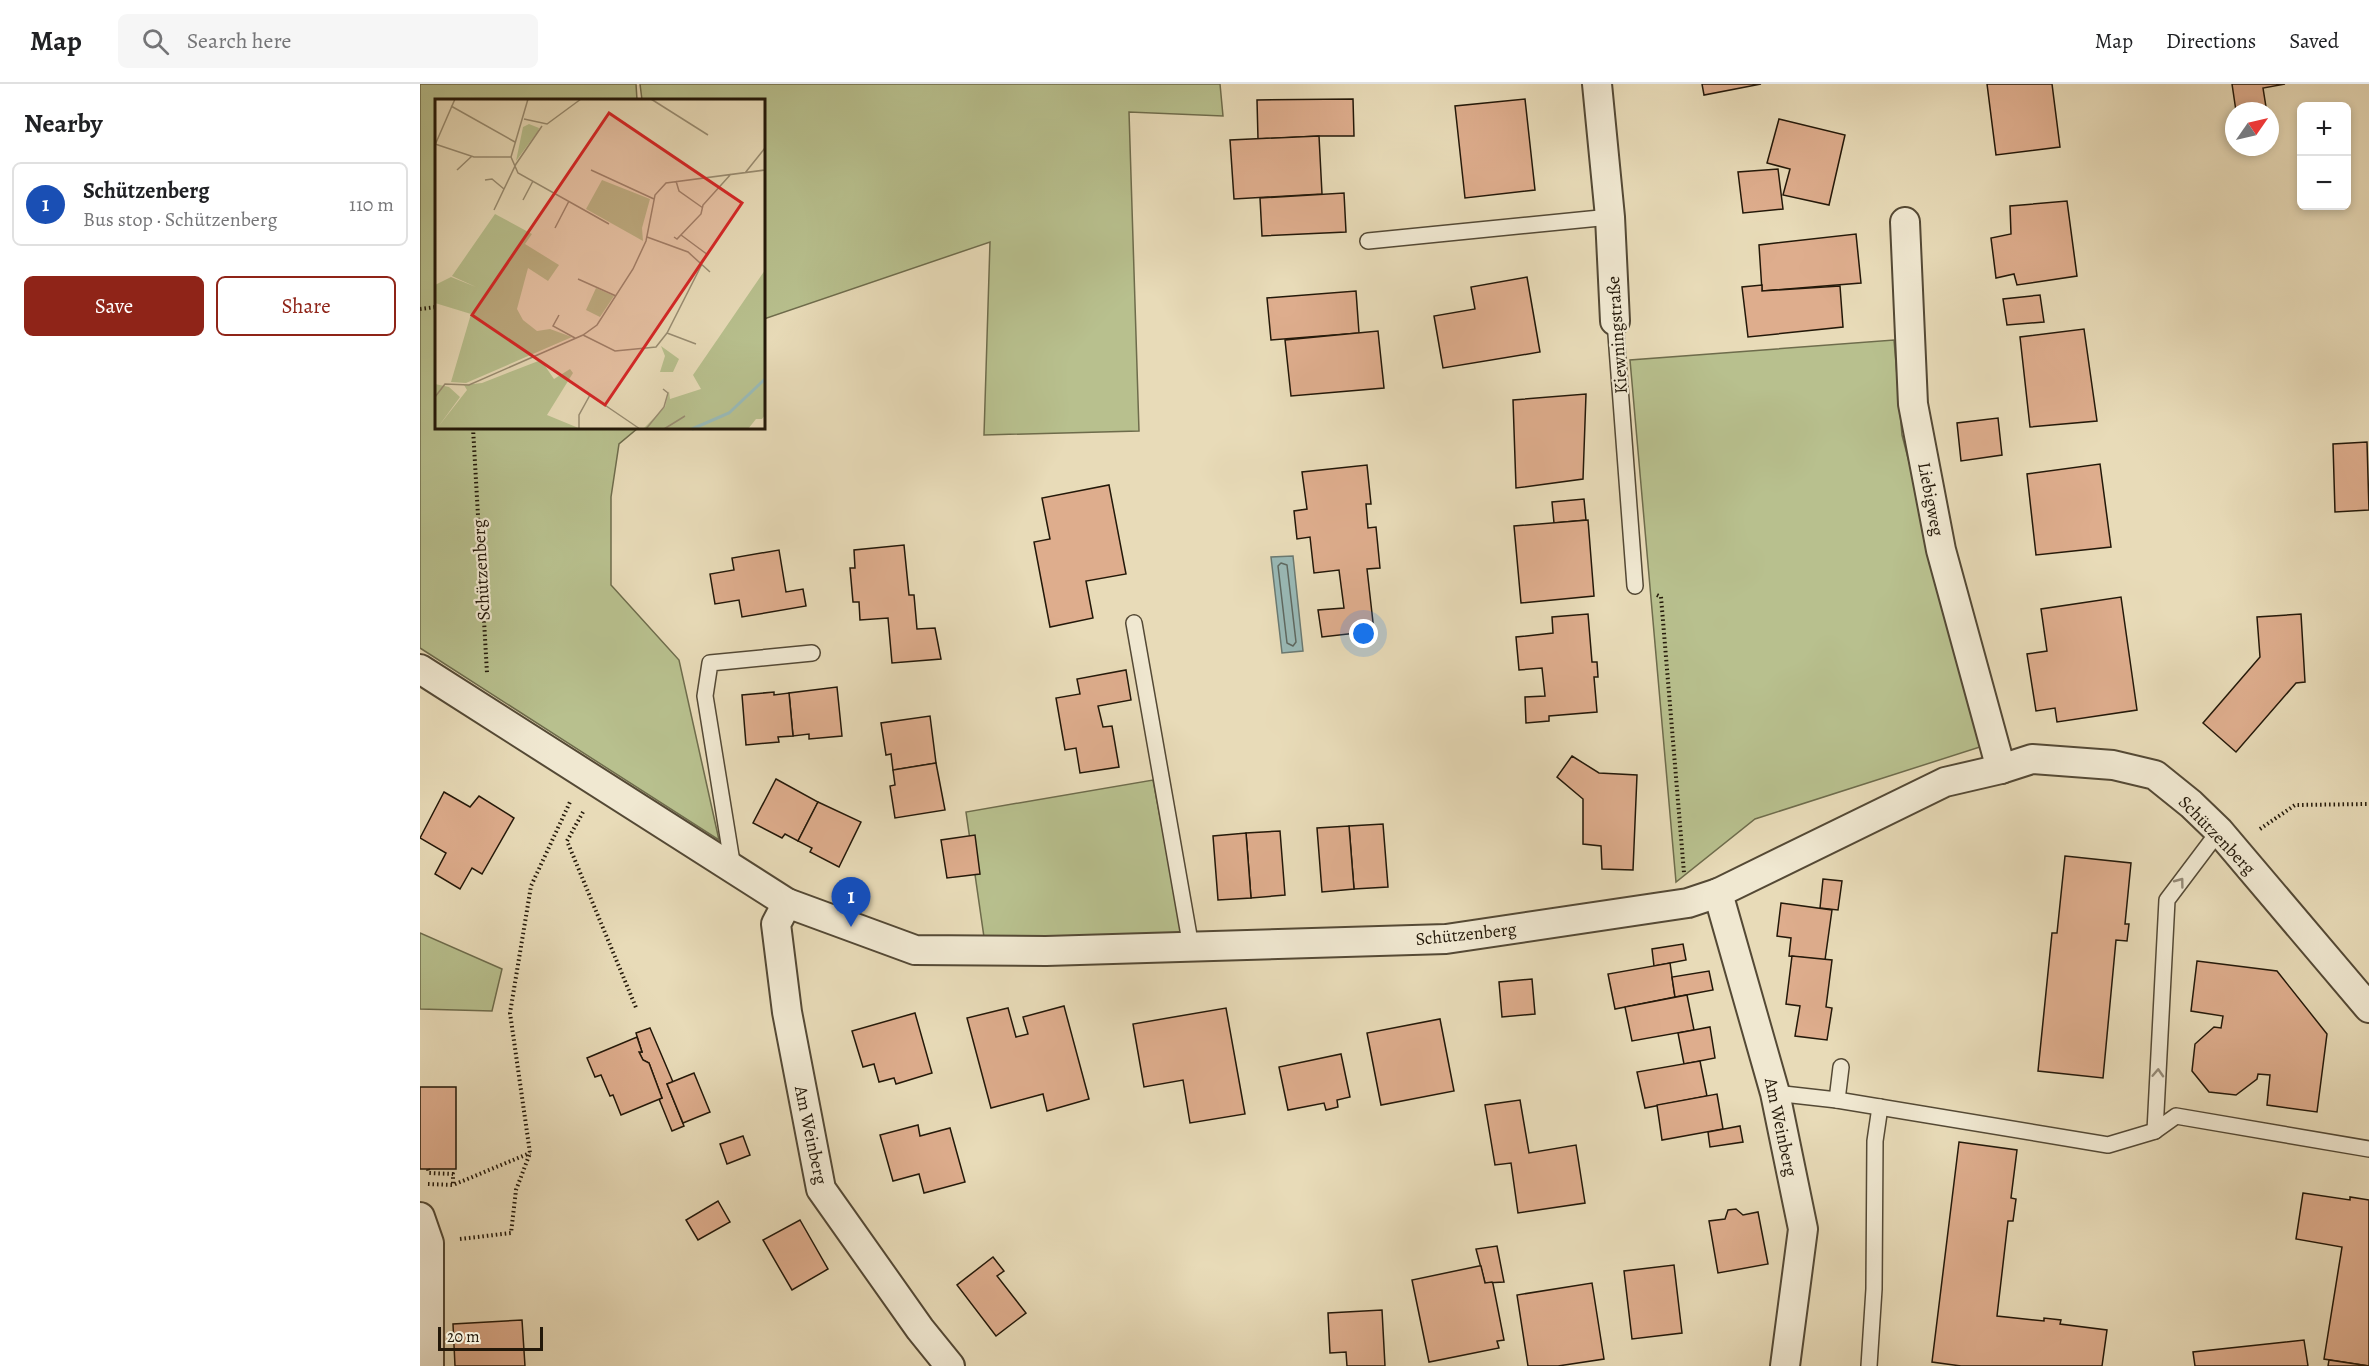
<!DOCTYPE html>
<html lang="en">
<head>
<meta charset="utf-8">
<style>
  :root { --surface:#fff; --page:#f6f6f6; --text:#202124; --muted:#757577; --line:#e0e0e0; --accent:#8f2418 }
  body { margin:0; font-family:Alegreya,serif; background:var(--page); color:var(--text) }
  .controls { position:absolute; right:18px; top:18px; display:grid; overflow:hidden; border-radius:9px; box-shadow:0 3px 9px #0003 }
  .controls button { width:54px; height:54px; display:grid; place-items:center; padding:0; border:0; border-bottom:2px solid var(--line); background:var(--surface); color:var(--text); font:30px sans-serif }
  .compass { position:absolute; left:1805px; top:18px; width:54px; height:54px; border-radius:50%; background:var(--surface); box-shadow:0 3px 9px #0003; rotate:56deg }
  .scale { position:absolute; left:18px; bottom:15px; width:105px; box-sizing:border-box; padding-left:6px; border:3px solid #231809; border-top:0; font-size:16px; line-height:21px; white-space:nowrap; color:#231809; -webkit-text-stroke:4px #f0e8d1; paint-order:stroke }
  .you { position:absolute; left:944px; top:550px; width:21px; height:21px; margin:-15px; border:4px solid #fff; border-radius:50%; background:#1a73e8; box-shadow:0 0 0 9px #1a73e833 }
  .badge { display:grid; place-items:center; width:39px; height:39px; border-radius:50%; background:var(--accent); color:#fff; font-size:20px; font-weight:700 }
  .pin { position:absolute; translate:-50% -50px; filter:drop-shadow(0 2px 3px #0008) }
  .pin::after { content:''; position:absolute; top:32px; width:21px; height:18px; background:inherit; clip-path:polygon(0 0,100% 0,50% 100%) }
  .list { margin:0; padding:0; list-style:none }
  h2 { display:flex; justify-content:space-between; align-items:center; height:78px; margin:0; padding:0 24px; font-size:26px }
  h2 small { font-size:20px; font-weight:400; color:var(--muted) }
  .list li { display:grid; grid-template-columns:39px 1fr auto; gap:18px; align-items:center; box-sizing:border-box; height:84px; margin:0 12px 12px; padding:0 12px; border:2px solid var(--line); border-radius:9px }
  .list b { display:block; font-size:22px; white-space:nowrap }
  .list p { margin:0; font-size:20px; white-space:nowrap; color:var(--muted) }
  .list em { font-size:20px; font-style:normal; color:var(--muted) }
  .actions { display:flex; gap:12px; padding:18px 24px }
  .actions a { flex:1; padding:14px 0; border:2px solid var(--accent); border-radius:9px; text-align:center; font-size:21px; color:var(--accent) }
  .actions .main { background:var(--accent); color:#fff }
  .icon { flex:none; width:33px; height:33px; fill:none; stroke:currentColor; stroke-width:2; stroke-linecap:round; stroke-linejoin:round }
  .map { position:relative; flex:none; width:1949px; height:1282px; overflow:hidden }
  header { display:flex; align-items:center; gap:36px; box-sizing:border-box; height:84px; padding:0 30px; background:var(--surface); border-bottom:2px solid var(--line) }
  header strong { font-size:28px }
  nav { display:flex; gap:33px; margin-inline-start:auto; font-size:21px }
  .search { width:420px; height:54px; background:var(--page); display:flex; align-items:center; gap:15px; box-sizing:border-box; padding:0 21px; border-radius:9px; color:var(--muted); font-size:22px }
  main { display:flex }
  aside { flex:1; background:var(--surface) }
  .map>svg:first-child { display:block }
  .green { fill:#b8c08e; stroke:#6e6c4c; stroke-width:1.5 }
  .water { fill:#99b9b6; stroke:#6a7971; stroke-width:1.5 }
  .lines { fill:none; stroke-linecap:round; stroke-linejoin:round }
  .shore { stroke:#5e6860; stroke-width:1.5 }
  .building { fill:#dead8d; stroke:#231809; stroke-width:1.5 }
  .lane-casing { stroke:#544935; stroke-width:18 }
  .street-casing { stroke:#544935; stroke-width:32 }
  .path { stroke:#231809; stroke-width:4; stroke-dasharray:1.5 3; stroke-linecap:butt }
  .lane { stroke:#f0e8d1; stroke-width:15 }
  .street { stroke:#f0e8d1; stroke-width:28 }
  .oneway { stroke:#948a77 }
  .labels { text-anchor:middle; stroke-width:4.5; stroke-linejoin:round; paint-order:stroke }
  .street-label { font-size:18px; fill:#231809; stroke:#f0e8d1 }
  .inset-river { fill:none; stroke:#99b9b6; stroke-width:3 }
  .inset-road { fill:none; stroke:#998d72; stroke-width:1.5 }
  .view { fill:#d62828; fill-opacity:0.15; stroke:#d62828; stroke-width:3 }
  .inset-edge { fill:none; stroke:#231809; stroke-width:3 }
</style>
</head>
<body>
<header>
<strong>Map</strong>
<div class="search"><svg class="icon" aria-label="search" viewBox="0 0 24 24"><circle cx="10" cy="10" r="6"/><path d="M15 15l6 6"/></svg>Search here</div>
<nav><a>Map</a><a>Directions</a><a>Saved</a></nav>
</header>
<main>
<aside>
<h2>Nearby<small></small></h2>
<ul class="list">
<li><span class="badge" style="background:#1a4fb4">1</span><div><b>Schützenberg</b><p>Bus stop · Schützenberg</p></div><em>110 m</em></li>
</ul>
<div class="actions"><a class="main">Save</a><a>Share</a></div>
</aside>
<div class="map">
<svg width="1949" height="1282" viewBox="0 0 1949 1282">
  <rect width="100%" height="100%" fill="#e8dbb8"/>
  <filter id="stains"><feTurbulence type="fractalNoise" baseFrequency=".00333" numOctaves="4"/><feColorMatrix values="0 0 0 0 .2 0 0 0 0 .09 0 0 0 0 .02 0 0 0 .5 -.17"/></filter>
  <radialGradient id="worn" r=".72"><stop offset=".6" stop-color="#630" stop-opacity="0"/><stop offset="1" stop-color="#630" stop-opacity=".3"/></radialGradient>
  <g class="green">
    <polygon points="0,0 216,0 217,16 16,16 16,344 218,344 199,360 191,413 191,501 259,576 299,756 0,564"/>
    <polygon points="220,0 800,0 803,32 709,28 719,347 564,351 570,158 344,235 344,16 222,16"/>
    <polygon points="1474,256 1482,351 1563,662 1335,735 1256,798 1210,276"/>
    <polygon points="733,696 763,852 593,858 564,853 546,728"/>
    <polygon points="0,849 82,885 72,927 0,925"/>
  </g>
  <polygon class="water" points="873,472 883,567 862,569 851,473"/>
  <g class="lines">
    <polygon class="shore" points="861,479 867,481 876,558 873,562 867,559 858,482"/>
  </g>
  <g class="building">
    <polygon points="1282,0 1341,0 1284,11"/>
    <polygon points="1567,0 1632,0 1640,63 1576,71"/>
    <polygon points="1812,0 1865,0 1843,4 1846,23 1825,27 1816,27"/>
    <polygon points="933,15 934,52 899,52 838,55 837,16"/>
    <polygon points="1105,15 1115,106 1045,114 1035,22"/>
    <polygon points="1359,35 1425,51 1409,121 1363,111 1370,85 1347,79"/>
    <polygon points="899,52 902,110 814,115 810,56"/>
    <polygon points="1358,85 1363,125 1323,129 1318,88"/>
    <polygon points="924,109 926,148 842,152 840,114"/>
    <polygon points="1647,117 1657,192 1597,201 1594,190 1576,194 1571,154 1591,150 1590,122"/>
    <polygon points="1436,150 1441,199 1342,207 1339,161"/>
    <polygon points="1107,193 1120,268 1023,284 1014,232 1055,225 1051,203"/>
    <polygon points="1342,201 1342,207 1420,202 1423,243 1328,253 1322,203"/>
    <polygon points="936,207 939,249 851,256 847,214"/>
    <polygon points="1620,211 1624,238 1587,241 1583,215"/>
    <polygon points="1664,245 1677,337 1610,343 1600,253"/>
    <polygon points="958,247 964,304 871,312 865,256"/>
    <polygon points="1166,310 1163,395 1096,404 1093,316"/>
    <polygon points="1578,334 1582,371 1541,377 1537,339"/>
    <polygon points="1947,358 1949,426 1915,428 1913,360"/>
    <polygon points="1680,380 1691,463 1616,471 1607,390"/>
    <polygon points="947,381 951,420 946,420 948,444 956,443 960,484 947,485 954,547 902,553 898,526 924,524 919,486 894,489 890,453 877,455 874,427 887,425 882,388"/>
    <polygon points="689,401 706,490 666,497 673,534 630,543 614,458 630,455 622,414"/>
    <polygon points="1164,415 1166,436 1134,439 1132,418"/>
    <polygon points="1168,436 1174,512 1101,519 1094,442"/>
    <polygon points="484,461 489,511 494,511 497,545 515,544 521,575 472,579 468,534 440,536 439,518 433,518 430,484 435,484 434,466"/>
    <polygon points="359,466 366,508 383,505 386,522 322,533 319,516 295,520 290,490 314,486 312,474"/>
    <polygon points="1701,513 1717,626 1637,638 1635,624 1616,627 1607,570 1627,567 1621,525"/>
    <polygon points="1168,530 1172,578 1177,578 1178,593 1174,593 1177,628 1129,632 1129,637 1106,639 1105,613 1125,612 1122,584 1099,586 1096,553 1133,549 1132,533"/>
    <polygon points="1881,530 1885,598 1876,599 1816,668 1783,639 1840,573 1837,533"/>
    <polygon points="706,586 711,616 678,622 683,643 692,642 699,683 660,689 656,664 645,666 636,614 660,610 657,595"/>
    <polygon points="417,603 422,652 389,655 389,650 373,652 369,609"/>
    <polygon points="354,608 354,611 369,609 373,652 358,653 359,658 326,661 322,611"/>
    <polygon points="510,632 516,679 473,686 471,670 466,671 461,639"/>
    <polygon points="1152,672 1179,689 1217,691 1213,786 1182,785 1181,762 1163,760 1163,715 1137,693"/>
    <polygon points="516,679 525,726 475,734 470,702 475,701 473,686"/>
    <polygon points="356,695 398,718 378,757 365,750 362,754 333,739"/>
    <polygon points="24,708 50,723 59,712 94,734 62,790 52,784 40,805 15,790 26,769 0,754"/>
    <polygon points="398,718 441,738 419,783 390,768 392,764 378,757"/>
    <polygon points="963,740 968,803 934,805 929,742"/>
    <polygon points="929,742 934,805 902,808 897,744"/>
    <polygon points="860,747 865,811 831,814 826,749"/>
    <polygon points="826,749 831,814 798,816 793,752"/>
    <polygon points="555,751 560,790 527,794 521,756"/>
    <polygon points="1645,772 1711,779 1705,840 1709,840 1707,857 1696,856 1683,994 1618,987 1632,849 1637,849"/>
    <polygon points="1403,795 1422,797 1418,826 1400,824"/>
    <polygon points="1361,819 1412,826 1405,876 1369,872 1371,854 1357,852"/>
    <polygon points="1263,860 1266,876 1234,882 1232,865"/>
    <polygon points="1372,872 1412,876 1406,923 1412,924 1407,956 1375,952 1380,922 1366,920"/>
    <polygon points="1777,877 1857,887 1907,950 1897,1028 1847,1021 1850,991 1838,990 1837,995 1816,1011 1789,1008 1772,987 1775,960 1794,943 1801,944 1803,932 1771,927"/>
    <polygon points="1250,879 1255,913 1195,925 1188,890"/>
    <polygon points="1289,887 1293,906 1255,913 1252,893"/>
    <polygon points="1112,895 1115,930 1082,933 1079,898"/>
    <polygon points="1267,911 1274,946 1212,957 1205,923"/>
    <polygon points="644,922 669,1015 627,1027 623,1010 571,1024 547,934 588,924 596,953 608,950 603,933"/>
    <polygon points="806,924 825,1030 770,1039 763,996 724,1003 713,940"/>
    <polygon points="495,929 512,989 476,1000 474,994 459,998 454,980 443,983 432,947"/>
    <polygon points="1020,935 1034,1007 961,1021 947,949"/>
    <polygon points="1290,943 1295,974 1264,980 1258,949"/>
    <polygon points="230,944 253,998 247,1000 264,1042 252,1047 239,1015 242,1014 229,979 223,976 219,968 222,968 216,949"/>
    <polygon points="217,953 222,968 219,968 223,976 229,979 242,1014 201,1031 193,1011 190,1012 181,991 175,993 167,974"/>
    <polygon points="921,970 930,1013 917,1016 918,1023 906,1026 904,1019 868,1026 859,983"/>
    <polygon points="1280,977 1287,1012 1225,1024 1217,988"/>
    <polygon points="274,989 290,1028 263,1039 247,1000"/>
    <rect x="0" y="1003" width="36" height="82"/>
    <polygon points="1297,1010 1303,1045 1242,1056 1237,1021"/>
    <polygon points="1100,1016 1109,1069 1156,1061 1165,1119 1098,1129 1091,1079 1075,1081 1065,1021"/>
    <polygon points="498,1041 500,1052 530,1044 545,1098 504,1109 499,1090 473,1097 460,1051"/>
    <polygon points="1320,1042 1323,1058 1290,1063 1288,1048"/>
    <polygon points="323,1052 330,1071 307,1080 300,1060"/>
    <polygon points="1539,1058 1597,1066 1591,1114 1596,1115 1593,1137 1588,1137 1577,1232 1624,1237 1624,1234 1641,1236 1640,1240 1687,1246 1682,1282 1541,1282 1512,1278"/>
    <polygon points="1883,1109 1930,1116 1930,1113 1949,1116 1949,1282 1904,1275 1922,1163 1876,1155"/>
    <polygon points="298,1117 310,1138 278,1156 266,1136"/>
    <polygon points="1316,1125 1323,1131 1338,1128 1348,1180 1298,1189 1289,1137 1305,1135 1308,1126"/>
    <polygon points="380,1136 408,1185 372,1206 343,1156"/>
    <polygon points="1077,1162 1084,1198 1065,1199 1056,1165"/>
    <polygon points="573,1173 584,1187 577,1192 606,1229 576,1252 537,1201"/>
    <polygon points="1254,1181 1262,1249 1212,1255 1204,1187"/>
    <polygon points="1059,1182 1061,1182 1065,1199 1072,1198 1073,1200 1084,1256 1077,1257 1079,1264 1009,1278 992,1196"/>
    <polygon points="1172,1199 1184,1275 1138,1282 1108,1282 1097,1211"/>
    <polygon points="962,1226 965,1282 927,1282 926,1268 910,1269 908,1229"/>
    <polygon points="102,1236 105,1282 35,1282 33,1240"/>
    <polygon points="1884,1256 1888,1282 1775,1282 1773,1268"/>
    <polygon points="1909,1276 1949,1282 1908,1282"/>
  </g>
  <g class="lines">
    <defs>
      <g id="lane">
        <polyline points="948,157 1190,133"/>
        <polyline points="1195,237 1215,502"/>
        <polyline points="714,539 771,863"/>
        <polyline points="313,784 285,612 290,579 392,569"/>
        <polyline points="1421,983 1417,1016 1688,1061 1735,1047 1756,1032 1949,1065"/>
        <polyline points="1355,1009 1417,1016"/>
        <polyline points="1735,1047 1747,816 1799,747"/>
        <polyline points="1449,1282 1454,1205 1455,1057 1460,1023"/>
      </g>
      <g id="street">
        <polyline points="1177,0 1190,133 1195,237"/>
        <polyline points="1485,138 1493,320 1521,466 1581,685"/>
        <polyline points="0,585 367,819 495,866 626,867 1026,855 1268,819 1298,809 1525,698 1581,685 1612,675 1693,681 1735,691 1771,720 1799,747 1949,924"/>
        <polyline points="1298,809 1355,1009 1383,1145 1365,1282"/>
        <polyline points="367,819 356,840 367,928 401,1105 500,1245 530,1282"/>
        <polyline points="0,1133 9,1159 9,1282"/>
      </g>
    </defs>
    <use href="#lane" class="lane-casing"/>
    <use href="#street" class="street-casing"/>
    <g class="path">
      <polyline points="0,225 16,223"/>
      <polyline points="53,344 67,589"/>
      <polyline points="1237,511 1241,513 1264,789"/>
      <polyline points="163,728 147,757 217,926"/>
      <polyline points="1840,745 1875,721 1949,720"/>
      <polyline points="8,1085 9,1089 33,1090 33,1101"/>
      <polyline points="8,1100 33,1101 110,1069"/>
      <polyline points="40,1155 91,1149 96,1106 110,1069 90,929 111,802 150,718"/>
    </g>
    <use href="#lane" class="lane"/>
    <use href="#street" class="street"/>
  </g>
  <defs><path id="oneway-chevron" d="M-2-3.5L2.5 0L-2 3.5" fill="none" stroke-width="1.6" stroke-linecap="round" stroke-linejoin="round" transform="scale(1.5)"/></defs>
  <g class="oneway">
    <use href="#oneway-chevron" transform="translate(1760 798) rotate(-53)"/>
    <use href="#oneway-chevron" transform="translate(1738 989) rotate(-87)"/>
  </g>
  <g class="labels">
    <g class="street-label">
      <text transform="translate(1197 251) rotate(-94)" y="6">Kiewningstraße</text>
      <text transform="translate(1511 415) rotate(79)" y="6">Liebigweg</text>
      <text transform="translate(61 486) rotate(-93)" y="6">Schützenberg</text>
      <text transform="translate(1797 751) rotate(46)" y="6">Schützenberg</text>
      <text transform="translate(1046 850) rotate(-6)" y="6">Schützenberg</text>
      <text transform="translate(1361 1043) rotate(78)" y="6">Am Weinberg</text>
      <text transform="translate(391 1051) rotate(78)" y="6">Am Weinberg</text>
    </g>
  </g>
  <g transform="translate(15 15)">
    <rect width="330" height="330" fill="#e8dbb8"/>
    <path d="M94,25L104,29L103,32L81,62L88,28ZM167,81L215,100L207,129L208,142L151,110ZM60,115L97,135L90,145L124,166L113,182L93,169L82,210L88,221L102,232L115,230L137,238L31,284L16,283L36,215L0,204V186L16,178L41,188L17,177ZM330,171V316L327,320H321L313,330H208L230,308L234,292L235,300L266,290L258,276ZM161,189L179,197L165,218L151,211ZM226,247L244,260L238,273H225L230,257ZM106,261L119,280L135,270L138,274L112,316L146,330H0V285L14,288L25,298L3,328L32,291L29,286L47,284Z" fill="#b8c08e"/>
    <path class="inset-river" d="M257,330L294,314L330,280"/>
    <path class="inset-road" d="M93,0L76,58L83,74L174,125M216,0L273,36M16,7L80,43M89,20L112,25L146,0M0,45L39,58H76M0,46L20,0M22,71L37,57M156,71L219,100M310,74L330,49M50,81L57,80L69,90M241,82L244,92L268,109M88,101L98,82M59,111L81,65L107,27M120,129L134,102M246,136L273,156M212,138L253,153L275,173M239,138L242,140L266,115L268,106L296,75M143,180L181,197M124,216L118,227L140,239M232,234L261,245M148,236L180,252L221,248L232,234L267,165M0,298L10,285L34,286L148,236L162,226L198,170L211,142L220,96L231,84L330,71M144,330V316L155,296L205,330M211,330L229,308L233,294L228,290M229,330L250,317"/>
    <path class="view" d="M174,14L307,104L170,306L37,216Z"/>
    <rect width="330" height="330" class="inset-edge"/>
  </g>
  <rect width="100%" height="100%" filter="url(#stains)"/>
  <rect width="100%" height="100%" fill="url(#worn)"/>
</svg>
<div class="controls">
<button>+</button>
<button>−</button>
</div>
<svg class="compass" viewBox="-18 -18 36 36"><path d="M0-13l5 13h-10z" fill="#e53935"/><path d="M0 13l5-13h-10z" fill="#757577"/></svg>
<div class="scale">20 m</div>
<div class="you"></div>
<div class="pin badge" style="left:431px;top:843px;background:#1a4fb4">1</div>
</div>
</main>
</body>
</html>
